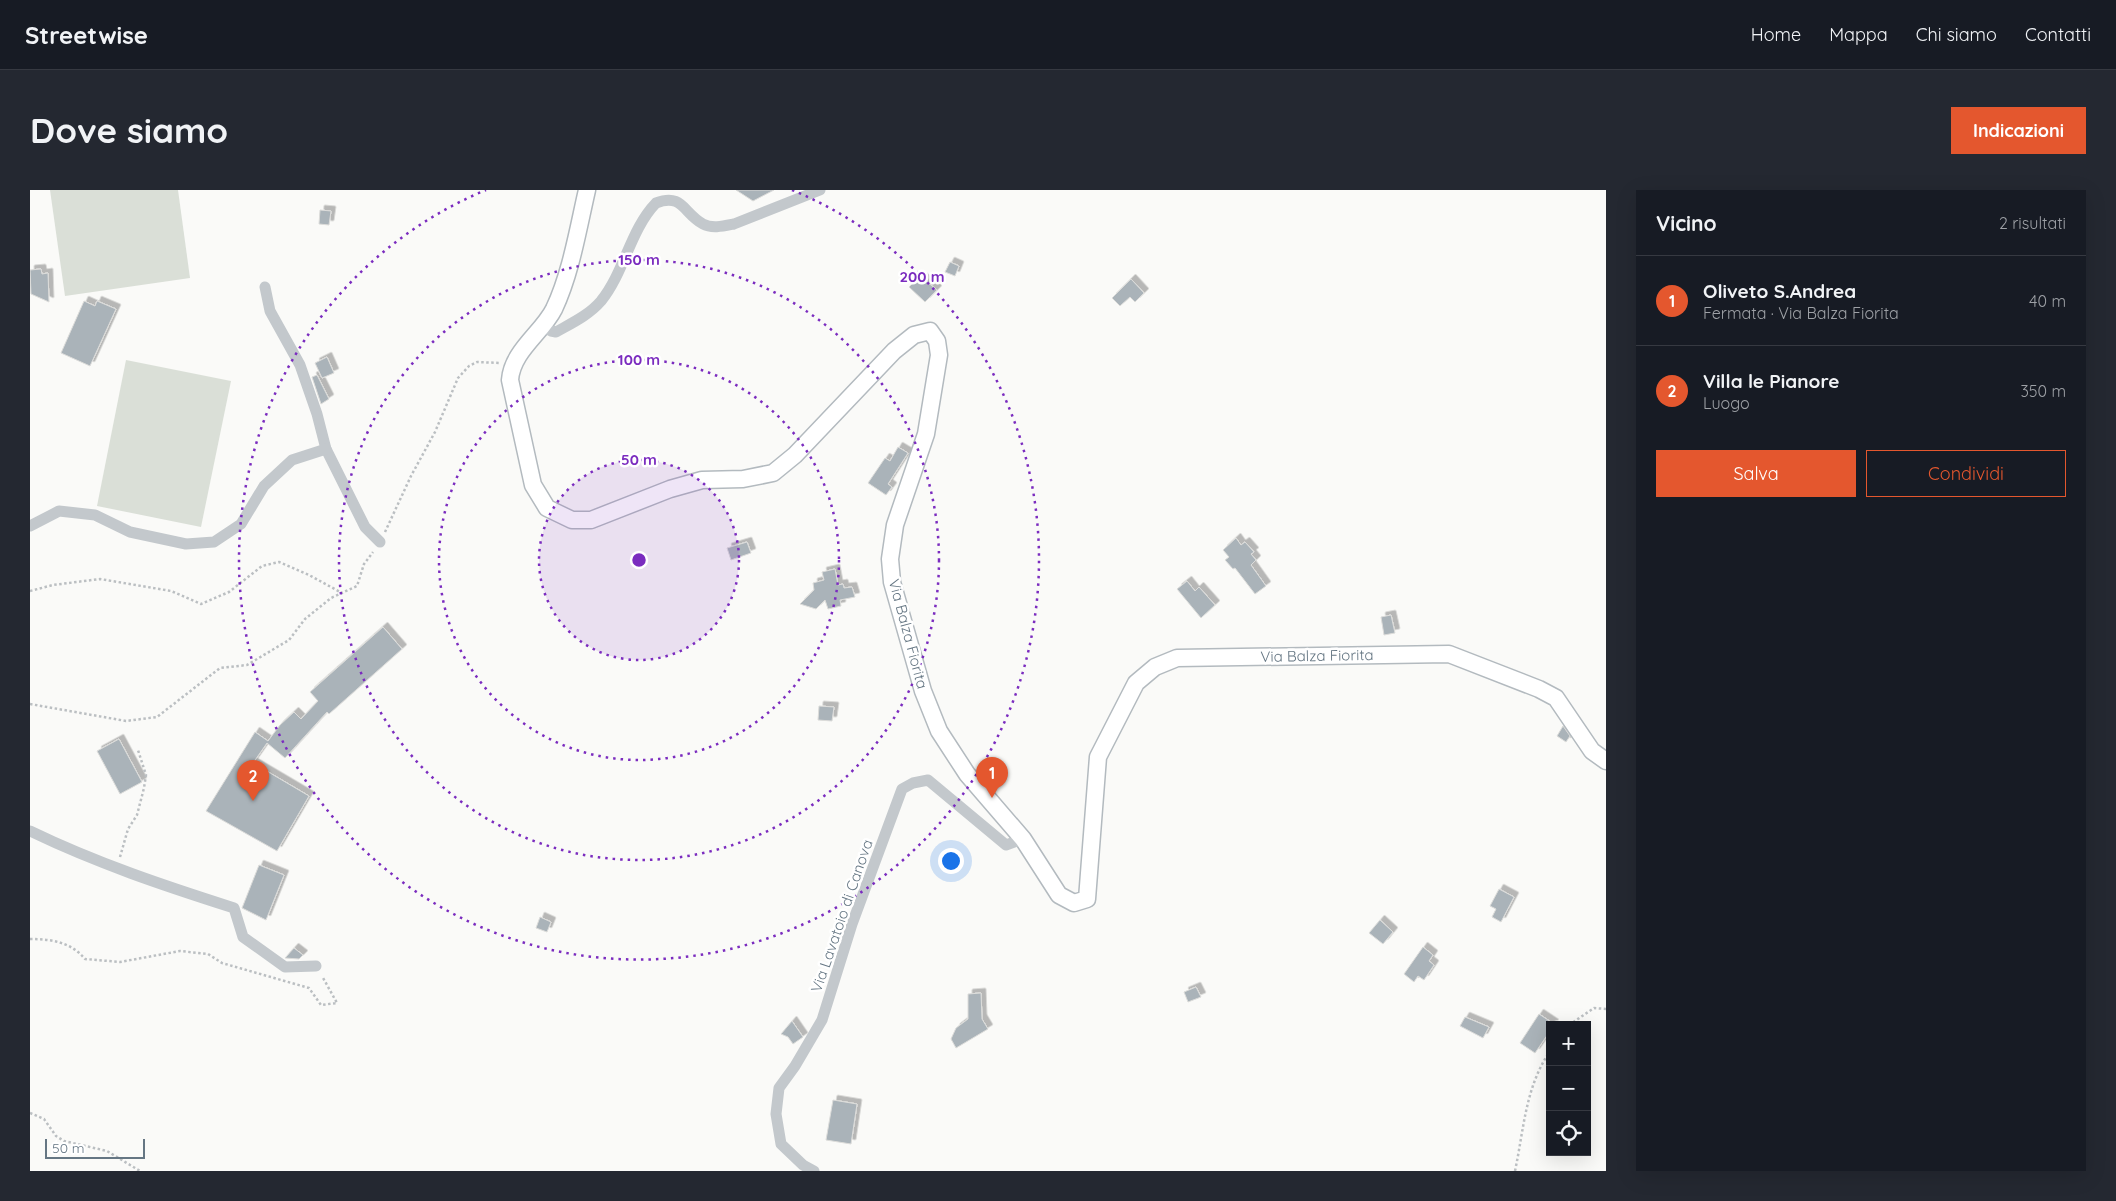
<!DOCTYPE html>
<html lang="it">
<head>
<meta charset="utf-8">
<style>
  :root { --surface:#171b24; --page:#242831; --text:#f1f3f6; --muted:#9ea1a6; --line:#363941; --accent:#e4572e }
  body { margin:0; font-family:Quicksand,sans-serif; background:var(--page); color:var(--text) }
  .controls { position:absolute; right:15px; bottom:15px; display:grid; overflow:hidden; border-radius:0px; box-shadow:0 5px 20px #0002 }
  .controls button { width:45px; height:45px; display:grid; place-items:center; padding:0; border:0; border-bottom:1px solid var(--line); background:var(--surface); color:var(--text); font:25px sans-serif }
  .scale { position:absolute; left:15px; bottom:12px; width:100px; box-sizing:border-box; padding-left:5px; border:2px solid #657683; border-top:0; font-size:14px; line-height:18px; white-space:nowrap; color:#657683; -webkit-text-stroke:4px #fff; paint-order:stroke }
  .you { position:absolute; left:920px; top:670px; width:18px; height:18px; margin:-12px; border:4px solid #fff; border-radius:50%; background:#1a73e8; box-shadow:0 0 0 8px #1a73e833 }
  .badge { display:grid; place-items:center; width:32px; height:32px; border-radius:50%; background:var(--accent); color:#fff; font-size:16px; font-weight:700 }
  .pin { position:absolute; translate:-50% -41px; filter:drop-shadow(0 1px 2px #0008) }
  .pin::after { content:''; position:absolute; top:26px; width:18px; height:15px; background:inherit; clip-path:polygon(0 0,100% 0,50% 100%) }
  .list { margin:0; padding:0; list-style:none }
  h2 { display:flex; justify-content:space-between; align-items:center; height:65px; margin:0; padding:0 20px; font-size:21px }
  h2 small { font-size:16px; font-weight:400; color:var(--muted) }
  .list li { display:grid; grid-template-columns:32px 1fr auto; gap:15px; align-items:center; box-sizing:border-box; height:90px; padding:0 20px; border-top:1px solid var(--line) }
  .list b { display:block; font-size:19px; white-space:nowrap }
  .list p { margin:0; font-size:16px; white-space:nowrap; color:var(--muted) }
  .list em { font-size:16px; font-style:normal; color:var(--muted) }
  .actions { display:flex; gap:10px; padding:15px 20px }
  .actions a { flex:1; padding:11px 0; border:1px solid var(--accent); border-radius:0px; text-align:center; font-size:18px; color:var(--accent) }
  .actions .main { background:var(--accent); color:#fff }
  .icon { flex:none; width:28px; height:28px; fill:none; stroke:currentColor; stroke-width:2; stroke-linecap:round; stroke-linejoin:round }
  .map { position:relative; flex:none; width:1576px; height:981px; overflow:hidden; border-radius:0px }
  header { display:flex; align-items:center; gap:30px; box-sizing:border-box; height:70px; padding:0 25px; background:var(--surface); border-bottom:1px solid var(--line) }
  header strong { font-size:24px }
  nav { display:flex; gap:28px; margin-inline-start:auto; font-size:18px }
  .intro { display:flex; align-items:center; justify-content:space-between; box-sizing:border-box; height:120px; padding:0 30px }
  h1 { margin:0; font-size:35px }
  .button { padding:12px 22px; border-radius:0px; background:var(--accent); color:#fff; font-size:18px; font-weight:700 }
  main { display:flex; gap:30px; padding:0 30px }
  aside { flex:1; background:var(--surface); border-radius:0px; box-shadow:0 5px 20px #0002 }
  .map>svg:first-child { display:block }
  .green { fill:#dadfd7 }
  .building { fill:#aab3b9; stroke:#dcdcda; filter:url(#shadow) }
  .lines { fill:none; stroke-linecap:round; stroke-linejoin:round }
  .secondary-casing { stroke:#b3babf; stroke-width:19 }
  .path { stroke:#bbbfc2; stroke-width:2.5; stroke-dasharray:2.5 2.5; stroke-linecap:butt }
  .street { stroke:#c3c8cc; stroke-width:11 }
  .secondary { stroke:#fff; stroke-width:16 }
  .ring { fill:none; stroke:#7b2cbf; stroke-width:2.5; stroke-dasharray:2.5 5 }
  .labels { text-anchor:middle; stroke-width:5; stroke-linejoin:round; paint-order:stroke }
  .street-label { font-size:15px; fill:#657683; stroke:#fff }
  .centre { fill:#7b2cbf; stroke:#fff; stroke-width:2.5 }
  .ring-label { font-size:15px; text-anchor:middle; font-weight:bold; fill:#7b2cbf; stroke:#fff; stroke-width:5; stroke-linejoin:round; paint-order:stroke }
</style>
</head>
<body>
<header>
<strong>Streetwise</strong>
<nav><a>Home</a><a>Mappa</a><a>Chi siamo</a><a>Contatti</a></nav>
</header>
<div class="intro"><h1>Dove siamo</h1><a class="button">Indicazioni</a></div>
<main>
<div class="map">
<svg width="1576" height="981" viewBox="0 0 1576 981">
  <defs>
    <filter id="shadow"><feDropShadow dx="4.5" dy="-4.5" stdDeviation="0" flood-color="#0004"/></filter>
  </defs>
  <rect width="100%" height="100%" fill="#fafaf8"/>
  <g class="green">
    <polygon points="20,0 148,0 160,88 35,106"/>
    <polygon points="96,170 201,191 171,337 67,316"/>
  </g>
  <g class="building">
    <polygon points="706,0 744,0 723,11"/>
    <polygon points="290,20 301,21 299,35 289,34"/>
    <polygon points="920,72 929,76 925,86 915,82"/>
    <polygon points="11,79 12,84 18,83 19,112 1,104 0,80"/>
    <polygon points="890,86 907,100 895,112 879,97"/>
    <polygon points="1101,89 1114,103 1105,112 1100,107 1090,116 1082,108"/>
    <polygon points="54,111 65,116 67,111 86,119 60,176 31,163"/>
    <polygon points="297,167 304,183 292,188 285,173"/>
    <polygon points="287,185 299,209 291,214 282,187"/>
    <polygon points="868,257 878,263 858,294 862,297 856,305 838,293 855,268 860,271"/>
    <polygon points="1206,348 1211,355 1215,352 1224,362 1221,364 1226,370 1221,375 1236,396 1225,404 1205,378 1203,379 1195,370 1199,367 1193,360"/>
    <polygon points="717,352 721,363 701,370 697,358"/>
    <polygon points="805,379 808,395 813,394 814,398 822,397 825,407 810,410 811,416 798,419 795,410 786,419 770,414 784,400 783,393 794,390 792,382"/>
    <polygon points="1157,391 1165,401 1169,397 1185,415 1171,428 1147,399"/>
    <polygon points="1361,425 1365,443 1354,445 1351,427"/>
    <polygon points="353,437 372,459 299,524 297,522 255,568 237,553 223,573 279,606 247,661 176,621 225,542 238,551 250,535 264,522 271,529 288,511 280,502"/>
    <polygon points="789,516 804,517 802,531 788,530"/>
    <polygon points="1533,536 1540,546 1536,552 1527,546"/>
    <polygon points="89,549 112,592 90,604 67,561"/>
    <polygon points="229,675 254,685 236,730 212,718"/>
    <polygon points="1469,699 1484,707 1471,732 1462,727 1466,719 1460,716"/>
    <polygon points="510,727 521,732 517,742 506,738"/>
    <polygon points="1350,730 1363,742 1353,754 1339,743"/>
    <polygon points="1393,757 1403,765 1399,771 1404,775 1394,790 1388,786 1384,792 1374,784"/>
    <polygon points="264,758 273,765 269,769 255,768"/>
    <polygon points="1166,797 1171,807 1158,812 1154,802"/>
    <polygon points="951,803 952,829 958,839 926,858 921,849 926,838 938,829 938,804"/>
    <polygon points="1509,824 1524,834 1520,835 1520,841 1505,863 1490,853"/>
    <polygon points="1435,827 1459,837 1453,848 1430,836"/>
    <polygon points="762,831 773,847 763,854 758,847 751,844"/>
    <polygon points="803,910 827,914 821,954 796,950"/>
  </g>
  <g class="lines">
    <defs>
      <path id="secondary" d="M557,0C548,39 541,83 524,119C512,143 482,161 480,190L503,295L517,318L542,330H561L640,299L672,290L713,289L743,283L765,265L864,161L884,145L900,141L907,151L909,165L896,244L865,335L860,369L862,392L893,501L909,541L937,584L993,649L1029,705L1044,713L1057,709L1068,567L1106,493L1125,477L1147,468L1419,464L1509,499L1526,508L1562,561L1576,571"/>
    </defs>
    <use href="#secondary" class="secondary-casing"/>
    <g class="path">
      <polyline points="355,342 381,286 405,242 428,188 439,176 447,172 470,173"/>
      <polyline points="0,401 23,395 70,389 141,401 171,414 199,402 232,376 249,372 279,385 312,403"/>
      <polyline points="0,514 96,531 127,527 190,478 217,475 259,450 275,429 301,408 327,396 334,374 343,362"/>
      <polyline points="90,667 98,639 107,625 114,598 116,585 108,560"/>
      <path d="M0,749C21,749 41,752 55,769L90,772L150,761L178,764L192,773L279,798L291,815L307,813L292,786"/>
      <polyline points="1539,835 1564,818 1576,819"/>
      <polyline points="0,923 14,929 26,946 34,951 77,961 110,981"/>
      <path d="M1485,981C1494,939 1495,898 1520,861"/>
    </g>
    <g class="street">
      <polyline points="235,97 240,121 270,175 287,224 296,259 335,337 350,352"/>
      <path d="M514,136L521,141L526,142C542,133 559,125 571,111C595,81 600,40 626,13C653,3 653,23 673,34C682,39 694,36 704,34L790,0"/>
      <polyline points="0,336 29,321 65,325 100,342 156,354 184,352 211,334 234,296 262,270 296,259"/>
      <path d="M0,641C66,673 135,696 204,718L213,747L255,777L286,776"/>
      <polyline points="784,981 773,975 751,954 746,924 749,898 765,876 792,830 822,734 872,599 883,593 898,590 976,655 993,649"/>
    </g>
    <use href="#secondary" class="secondary"/>
  </g>
  <circle cx="609" cy="370" r="100" fill="#7b2cbf" fill-opacity=".12"/>
  <g class="ring">
    <circle cx="609" cy="370" r="100"/>
    <circle cx="609" cy="370" r="200"/>
    <circle cx="609" cy="370" r="300"/>
    <path d="M762 0A400 400 0 1 1 456 0"/>
  </g>
  <g class="labels">
    <g class="street-label">
      <text transform="translate(878 444) rotate(75)" y="5">Via Balza Fiorita</text>
      <text transform="translate(1287 466) rotate(-1)" y="5">Via Balza Fiorita</text>
      <text transform="translate(812 726) rotate(-71)" y="5">Via Lavatoio di Canova</text>
    </g>
  </g>
  <circle cx="609" cy="370" r="8" class="centre"/>
  <g class="ring-label">
    <text x="609" y="75">150 m</text>
    <text x="892" y="92">200 m</text>
    <text x="609" y="175">100 m</text>
    <text x="609" y="275">50 m</text>
  </g>
</svg>
<div class="controls">
<button>+</button>
<button>−</button>
<button><svg class="icon" aria-label="locate" viewBox="0 0 24 24"><circle cx="12" cy="12" r="6"/><path d="M12 2v4M12 18v4M2 12h4M18 12h4"/></svg></button>
</div>
<div class="scale">50 m</div>
<div class="you"></div>
<div class="pin badge" style="left:962px;top:608px">1</div>
<div class="pin badge" style="left:223px;top:611px">2</div>
</div>
<aside>
<h2>Vicino<small>2 risultati</small></h2>
<ul class="list">
<li><span class="badge">1</span><div><b>Oliveto S.Andrea</b><p>Fermata · Via Balza Fiorita</p></div><em>40 m</em></li>
<li><span class="badge">2</span><div><b>Villa le Pianore</b><p>Luogo</p></div><em>350 m</em></li>
</ul>
<div class="actions"><a class="main">Salva</a><a>Condividi</a></div>
</aside>
</main>
</body>
</html>
